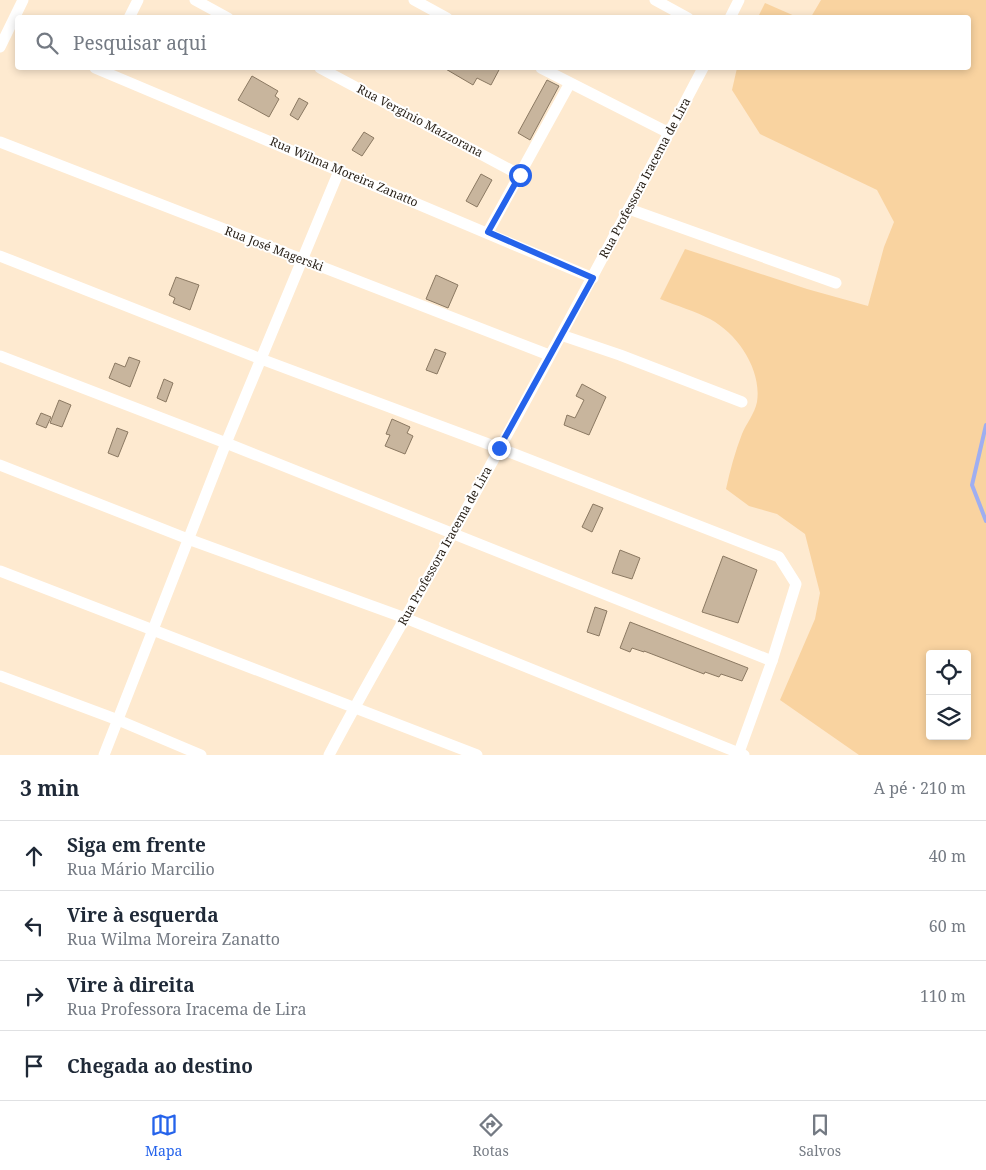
<!DOCTYPE html>
<html lang="pt">
<head>
<meta charset="utf-8">
<style>
  :root { --surface:#fff; --page:#f6f6f7; --text:#1f2937; --muted:#747a83; --line:#e0e1e3; --accent:#2563eb }
  body { margin:0; font-family:"Noto Serif",serif; background:var(--page); color:var(--text) }
  .controls { position:absolute; right:15px; bottom:15px; display:grid; overflow:hidden; border-radius:5px; box-shadow:0 2px 8px #0003 }
  .controls button { width:45px; height:45px; display:grid; place-items:center; padding:0; border:0; border-bottom:1px solid var(--line); background:var(--surface); color:var(--text); font:25px sans-serif }
  .stop { position:absolute; width:15px; height:15px; margin:-11px; border:4px solid #2563eb; border-radius:50%; background:#fff }
  .stop.end { background:#2563eb; border-color:#fff; box-shadow:0 1px 5px #0008 }
  .list { margin:0; padding:0; list-style:none }
  h2 { display:flex; justify-content:space-between; align-items:center; height:65px; margin:0; padding:0 20px; font-size:21px }
  h2 small { font-size:16px; font-weight:400; color:var(--muted) }
  .list li { display:grid; grid-template-columns:32px 1fr auto; gap:15px; align-items:center; box-sizing:border-box; height:70px; padding:0 20px; border-top:1px solid var(--line) }
  .list b { display:block; font-size:19px; white-space:nowrap }
  .list p { margin:0; font-size:16px; white-space:nowrap; color:var(--muted) }
  .list em { font-size:16px; font-style:normal; color:var(--muted) }
  .icon { flex:none; width:28px; height:28px; fill:none; stroke:currentColor; stroke-width:2; stroke-linecap:round; stroke-linejoin:round }
  .map { position:relative; flex:none; width:986px; height:755px; overflow:hidden }
  .search { position:absolute; background:var(--surface); box-shadow:0 2px 8px #0003; left:15px; right:15px; top:15px; height:55px; display:flex; align-items:center; gap:12px; box-sizing:border-box; padding:0 18px; border-radius:5px; color:var(--muted); font-size:19px }
  .sheet { height:345px; background:var(--surface) }
  nav { display:flex; justify-content:space-around; align-items:center; box-sizing:border-box; height:70px; border-top:1px solid var(--line); background:var(--surface); font-size:14px; color:var(--muted) }
  nav a { display:grid; justify-items:center; gap:2px }
  nav .on { color:var(--accent) }
  .map>svg:first-child { display:block }
  .green { fill:#f9d3a0; fill-rule:evenodd }
  .lines { fill:none; stroke-linecap:round; stroke-linejoin:round }
  .stream { stroke:#9faef1; stroke-width:4 }
  .building { fill:#c8b59d; stroke:#8b7962 }
  .street { stroke:#fff; stroke-width:11 }
  .route { stroke:#2563eb; stroke-width:6 }
  .labels { text-anchor:middle; stroke-width:4; stroke-linejoin:round; paint-order:stroke }
  .street-label { font-size:12px; fill:#261e15; stroke:#fff }
</style>
</head>
<body>
<div class="map">
<svg width="986" height="755" viewBox="0 0 986 755">
  <rect width="100%" height="100%" fill="#feead0"/>
  <g class="green">
    <path d="M821,0H986V755H859L780,700L815,619L820,593L805,534L777,514L749,506L726,489C730,470 735,452 742,434C746,424 755,413 757,402C762,370 738,334 710,319C695,311 677,306 660,299L685,249L807,289L868,306L884,247L894,222L877,190L760,134L732,90L737,68H968V18L811,17ZM930,654H967V736H930Z"/>
    <polygon points="765,3 797,17 758,17"/>
  </g>
  <g class="lines">
    <polyline class="stream" points="986,425 972,485 986,521"/>
  </g>
  <g class="building">
    <polygon points="444,68 500,68 491,85 477,78 473,85"/>
    <polygon points="252,76 278,91 275,96 279,99 269,117 238,100"/>
    <polygon points="547,80 559,86 530,140 518,133"/>
    <polygon points="299,98 308,103 298,120 290,115"/>
    <polygon points="364,132 374,138 362,156 352,150"/>
    <polygon points="481,174 492,180 477,207 466,201"/>
    <polygon points="436,275 458,285 448,308 426,299"/>
    <polygon points="176,277 199,285 190,310 173,303 175,298 169,295"/>
    <polygon points="435,349 446,353 437,374 426,370"/>
    <polygon points="129,357 140,361 130,387 109,378 115,363 125,367"/>
    <polygon points="164,379 173,383 166,402 157,398"/>
    <polygon points="582,384 606,397 589,435 564,425 567,415 575,418 584,400 576,396"/>
    <polygon points="59,400 71,405 62,427 50,423"/>
    <polygon points="41,413 51,417 46,428 36,424"/>
    <polygon points="392,419 410,427 407,433 413,436 405,454 385,446 390,435 386,434"/>
    <polygon points="117,428 128,432 118,457 108,453"/>
    <polygon points="593,504 603,508 592,532 582,527"/>
    <polygon points="620,550 640,558 632,579 612,573"/>
    <polygon points="723,556 757,570 738,623 702,612"/>
    <polygon points="595,607 607,611 599,636 587,632"/>
    <polygon points="630,622 748,668 742,681 721,674 719,677 705,672 704,674 644,651 644,652 632,648 630,652 620,648"/>
  </g>
  <g class="lines">
    <g class="street">
      <polyline points="195,0 228,18"/>
      <polyline points="414,0 447,18"/>
      <polyline points="655,0 688,18"/>
      <polyline points="129,18 138,0"/>
      <polyline points="730,18 739,0"/>
      <polyline points="0,47 23,0"/>
      <polyline points="95,68 593,278"/>
      <polyline points="320,68 520,175"/>
      <polyline points="541,68 669,133"/>
      <polyline points="0,142 549,355"/>
      <polyline points="629,209 836,283"/>
      <polyline points="488,232 570,83"/>
      <polyline points="0,256 261,359 499,448 779,557 796,584 772,661 738,755"/>
      <polyline points="561,335 620,355 742,402"/>
      <polyline points="0,356 226,443 772,661"/>
      <polyline points="0,465 188,539 405,618 744,755"/>
      <polyline points="0,571 477,755"/>
      <polyline points="0,676 118,720 201,755"/>
      <polyline points="104,755 226,443 339,171"/>
      <path d="M329,755C368,681 411,609 452,535C538,380 621,224 703,68"/>
    </g>
  </g>
  <g class="lines">
    <polyline class="route" points="499,448 593,278 488,232 520,175"/>
  </g>
  <g class="labels">
    <g class="street-label">
      <text transform="translate(420 121) rotate(28)" y="4">Rua Verginio Mazzorana</text>
      <text transform="translate(344 172) rotate(23)" y="4">Rua Wilma Moreira Zanatto</text>
      <text transform="translate(645 178) rotate(-62)" y="4">Rua Professora Iracema de Lira</text>
      <text transform="translate(274 249) rotate(21)" y="4">Rua José Magerski</text>
      <text transform="translate(445 546) rotate(-61)" y="4">Rua Professora Iracema de Lira</text>
    </g>
  </g>
</svg>
<div class="controls">
<button><svg class="icon" aria-label="locate" viewBox="0 0 24 24"><circle cx="12" cy="12" r="6"/><path d="M12 2v4M12 18v4M2 12h4M18 12h4"/></svg></button>
<button><svg class="icon" aria-label="layers" viewBox="0 0 24 24"><path d="M12 4l9 5-9 5-9-5zM3 14l9 5 9-5"/></svg></button>
</div>
<div class="stop" style="left:520px;top:175px"></div>
<div class="stop end" style="left:499px;top:448px"></div>
<div class="search"><svg class="icon" aria-label="search" viewBox="0 0 24 24"><circle cx="10" cy="10" r="6"/><path d="M15 15l6 6"/></svg>Pesquisar aqui</div>
</div>
<section class="sheet">
<h2>3 min<small>A pé · 210 m</small></h2>
<ul class="list">
<li><svg class="icon" aria-label="ahead" viewBox="0 0 24 24"><path d="M12 20V5M6 11l6-6 6 6"/></svg><div><b>Siga em frente</b><p>Rua Mário Marcilio</p></div><em>40 m</em></li>
<li><svg class="icon" aria-label="left" viewBox="0 0 24 24"><path d="M17 20v-9H6M10 6l-5 5 5 5"/></svg><div><b>Vire à esquerda</b><p>Rua Wilma Moreira Zanatto</p></div><em>60 m</em></li>
<li><svg class="icon" aria-label="right" viewBox="0 0 24 24"><path d="M7 20v-9h11M14 6l5 5-5 5"/></svg><div><b>Vire à direita</b><p>Rua Professora Iracema de Lira</p></div><em>110 m</em></li>
<li><svg class="icon" aria-label="arrive" viewBox="0 0 24 24"><path d="M6 21V4h12l-3 4 3 4H6"/></svg><div><b>Chegada ao destino</b></div></li>
</ul>
</section>
<nav>
<a class="on"><svg class="icon" aria-label="map" viewBox="0 0 24 24"><path d="M3 6l6-2 6 2 6-2v14l-6 2-6-2-6 2zM9 4v14M15 6v14"/></svg>Mapa</a>
<a><svg class="icon" aria-label="directions" viewBox="0 0 24 24"><path d="M12 3l9 9-9 9-9-9zM9 14v-3h6M13 9l2 2-2 2"/></svg>Rotas</a>
<a><svg class="icon" aria-label="saved" viewBox="0 0 24 24"><path d="M7 4h10v16l-5-4-5 4z"/></svg>Salvos</a>
</nav>
</body>
</html>
